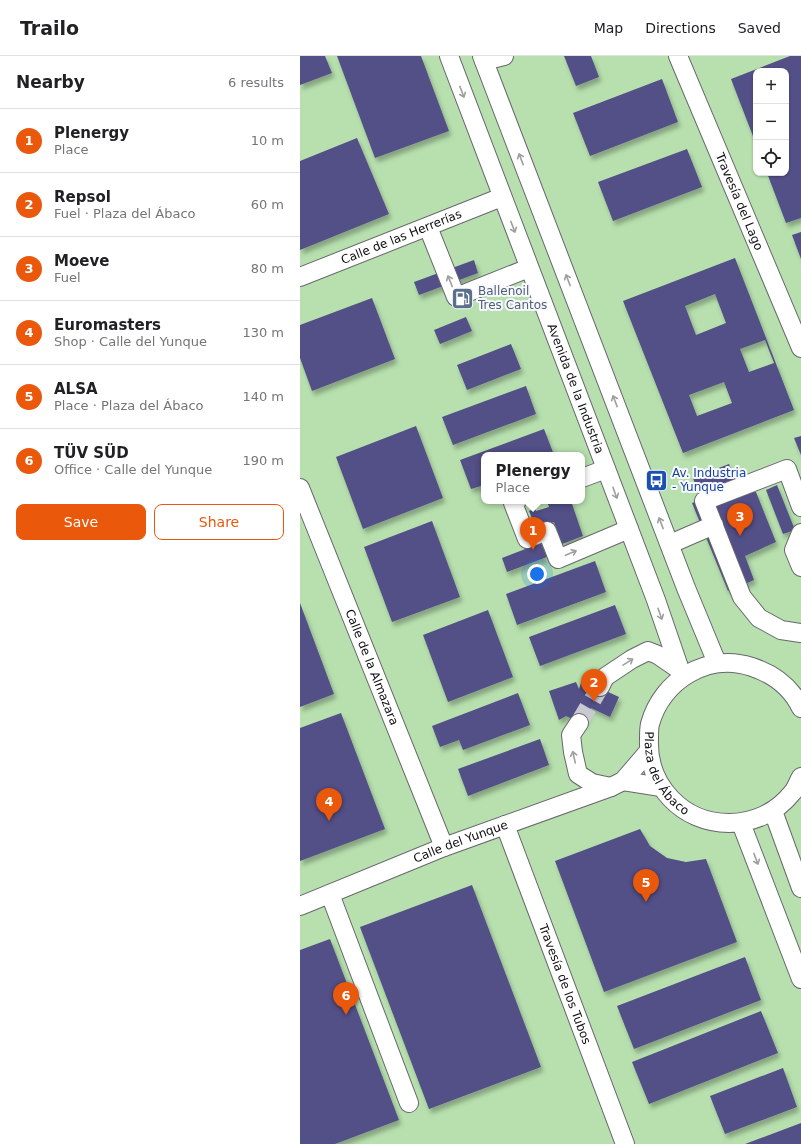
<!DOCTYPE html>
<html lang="en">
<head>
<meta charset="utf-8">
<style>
  :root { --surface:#fff; --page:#f6f6f6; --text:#202124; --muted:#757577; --line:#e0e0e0; --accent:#ea580c }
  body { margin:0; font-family:"DejaVu Sans",sans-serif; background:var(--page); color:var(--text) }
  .controls { position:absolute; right:12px; top:12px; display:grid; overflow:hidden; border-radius:8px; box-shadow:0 1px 3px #0004 }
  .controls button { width:36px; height:36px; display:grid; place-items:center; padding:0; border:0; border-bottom:1px solid var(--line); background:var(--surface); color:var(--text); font:20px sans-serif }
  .you { position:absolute; left:237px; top:518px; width:14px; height:14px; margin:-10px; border:3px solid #fff; border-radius:50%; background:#1a73e8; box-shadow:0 0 0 6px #1a73e833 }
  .badge { display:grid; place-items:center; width:26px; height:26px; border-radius:50%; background:var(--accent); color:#fff; font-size:13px; font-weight:700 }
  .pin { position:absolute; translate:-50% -33px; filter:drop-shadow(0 1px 2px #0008) }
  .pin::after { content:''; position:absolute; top:21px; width:14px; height:12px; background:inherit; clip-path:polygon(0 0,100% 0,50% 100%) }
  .popup { position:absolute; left:181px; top:396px; width:104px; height:52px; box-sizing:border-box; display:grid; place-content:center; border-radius:8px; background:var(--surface); filter:drop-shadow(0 1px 3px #0005); font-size:13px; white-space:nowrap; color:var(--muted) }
  .popup b { font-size:15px; color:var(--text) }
  .popup::after { content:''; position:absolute; left:50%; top:100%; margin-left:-8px; border:8px solid transparent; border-top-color:var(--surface) }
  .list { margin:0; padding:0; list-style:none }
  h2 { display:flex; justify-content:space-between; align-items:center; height:52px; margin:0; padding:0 16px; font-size:17px }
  h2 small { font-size:13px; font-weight:400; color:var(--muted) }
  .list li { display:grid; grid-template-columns:26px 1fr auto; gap:12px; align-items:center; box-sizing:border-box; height:64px; padding:0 16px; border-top:1px solid var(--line) }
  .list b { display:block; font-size:15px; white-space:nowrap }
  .list p { margin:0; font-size:13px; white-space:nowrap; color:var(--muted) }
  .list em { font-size:13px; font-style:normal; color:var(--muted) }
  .actions { display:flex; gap:8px; padding:12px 16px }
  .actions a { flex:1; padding:9px 0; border:1px solid var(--accent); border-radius:8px; text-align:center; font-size:14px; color:var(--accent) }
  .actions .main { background:var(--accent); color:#fff }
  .icon { flex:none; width:22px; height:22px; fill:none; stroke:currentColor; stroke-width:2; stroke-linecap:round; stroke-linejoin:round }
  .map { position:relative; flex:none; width:501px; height:1088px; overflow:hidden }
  header { display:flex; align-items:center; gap:24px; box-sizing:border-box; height:56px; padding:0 20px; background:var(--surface); border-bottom:1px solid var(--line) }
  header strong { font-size:19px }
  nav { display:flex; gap:22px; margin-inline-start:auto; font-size:14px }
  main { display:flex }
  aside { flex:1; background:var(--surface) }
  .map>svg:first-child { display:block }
  .green { fill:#b7e0ae; fill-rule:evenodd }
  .building { fill:#524f87; fill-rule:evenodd; filter:url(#shadow) }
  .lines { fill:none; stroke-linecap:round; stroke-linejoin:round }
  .minor-tunnel { stroke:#c9cad1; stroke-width:18; stroke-dasharray:18 9; stroke-linecap:butt }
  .minor-casing { stroke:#67676e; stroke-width:20 }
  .minor { stroke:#fff; stroke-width:18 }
  .oneway { stroke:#9f9fa0 }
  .labels { text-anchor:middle; stroke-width:4; stroke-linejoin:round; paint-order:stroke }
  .street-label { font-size:12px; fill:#0e0e11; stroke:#f8f8ff }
  .service-label { font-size:12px; fill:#4e5e75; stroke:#f8f8ff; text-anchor:start }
  .transit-label { font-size:12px; fill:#164399; stroke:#f8f8ff; text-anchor:start }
</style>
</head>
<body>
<header>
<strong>Trailo</strong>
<nav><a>Map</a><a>Directions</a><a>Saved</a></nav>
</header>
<main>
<aside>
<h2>Nearby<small>6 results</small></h2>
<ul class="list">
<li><span class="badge">1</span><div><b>Plenergy</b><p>Place</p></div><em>10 m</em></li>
<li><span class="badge">2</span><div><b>Repsol</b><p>Fuel · Plaza del Ábaco</p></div><em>60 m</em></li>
<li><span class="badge">3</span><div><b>Moeve</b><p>Fuel</p></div><em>80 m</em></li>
<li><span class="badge">4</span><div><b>Euromasters</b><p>Shop · Calle del Yunque</p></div><em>130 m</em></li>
<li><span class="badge">5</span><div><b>ALSA</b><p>Place · Plaza del Ábaco</p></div><em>140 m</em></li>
<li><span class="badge">6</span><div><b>TÜV SÜD</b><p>Office · Calle del Yunque</p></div><em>190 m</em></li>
</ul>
<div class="actions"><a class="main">Save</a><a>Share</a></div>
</aside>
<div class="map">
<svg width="501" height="1088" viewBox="0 0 501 1088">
  <defs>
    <filter id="shadow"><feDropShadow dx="2.5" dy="4.5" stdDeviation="2" flood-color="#0004"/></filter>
  </defs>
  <rect width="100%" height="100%" fill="#eaebf3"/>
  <path class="green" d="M0,0H501V1088H0ZM456,15H486V117H456ZM184,399H282V445H184Z"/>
  <g class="building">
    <polygon points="0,0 25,0 32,17 0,29"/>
    <polygon points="37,0 121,0 149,75 75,102"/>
    <polygon points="264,0 291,0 299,21 276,30"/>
    <polygon points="490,0 501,0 501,162 486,167 467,117 486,117 486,15 456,15 456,88 431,23"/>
    <polygon points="362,23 378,66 290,100 273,57"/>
    <polygon points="57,82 89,158 0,194 0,105"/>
    <polygon points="387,93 402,131 313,165 298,126"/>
    <polygon points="501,176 501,203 492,179"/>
    <path d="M435,202L494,354L383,397L323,245ZM415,238L426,267L396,279L385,250ZM465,284L474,307L449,316L440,293ZM424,326L432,347L397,360L389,339Z"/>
    <polygon points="174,204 178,217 119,239 114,226"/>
    <polygon points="72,242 95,303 12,335 0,302 0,269"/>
    <polygon points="166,261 172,275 140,288 134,274"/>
    <polygon points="211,288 221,313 167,334 157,309"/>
    <polygon points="226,330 236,358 153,389 142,361"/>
    <polygon points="116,370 143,442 63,473 36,401"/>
    <polygon points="244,373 254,399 184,399 184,429 171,433 160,404"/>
    <polygon points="501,380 501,399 494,382"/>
    <polygon points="429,408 435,423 398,436 393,422"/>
    <polygon points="477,429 495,474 483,478 466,434"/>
    <polygon points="420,436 436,438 456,436 476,486 445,500 454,524 428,535 392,447"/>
    <polygon points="247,445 271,445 283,480 262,488 254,466 236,472 229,455 235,452 236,455 249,451"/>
    <polygon points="132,465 160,541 92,566 64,491"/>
    <polygon points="241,487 247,501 207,516 202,502"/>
    <polygon points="295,505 306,536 217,569 206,538"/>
    <polygon points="0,547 34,638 0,651"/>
    <polygon points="315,549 326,578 240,610 229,581"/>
    <polygon points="188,554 213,621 148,646 123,579"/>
    <polygon points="282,624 319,641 310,661 291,652 283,668 266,660 259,664 249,635 276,626 279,633"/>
    <polygon points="218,637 230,669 163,694 159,684 140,691 132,670"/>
    <polygon points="41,657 85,773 0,805 0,672"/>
    <polygon points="240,683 249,709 168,740 158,713"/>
    <polygon points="340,773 350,790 367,802 386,806 406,803 437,886 304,936 255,805"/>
    <polygon points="172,829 241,1011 129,1053 60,871"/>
    <polygon points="30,883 99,1064 35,1088 0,1088 0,894"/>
    <polygon points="445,901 461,944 334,993 317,950"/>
    <polygon points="461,955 478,997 349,1048 332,1006"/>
    <polygon points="483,1012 497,1051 425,1078 410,1040"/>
    <polygon points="501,1067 501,1088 445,1088"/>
  </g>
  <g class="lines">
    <polyline class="minor-tunnel" points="279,667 300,631"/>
    <defs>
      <g id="minor">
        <path id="s1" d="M149,0L356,544L380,614V623"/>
        <polyline points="182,0 386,532 417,607"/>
        <path id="s2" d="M378,0L501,292"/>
        <polyline points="184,5 204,0"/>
        <polyline points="128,171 156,241 229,212"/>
        <path id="s3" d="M0,221L202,141"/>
        <polyline points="282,422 306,413"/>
        <path id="s4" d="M0,432L144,791"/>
        <polyline points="217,445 213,447 227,483 247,475 258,503 329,473"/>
        <polyline points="501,451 487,413 404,445 442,541 459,562 481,574 501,577"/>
        <polyline points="501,477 494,494 501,511"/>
        <polyline points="370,488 414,469"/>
        <polyline points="300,631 305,621 332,603 348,595 358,599 380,614"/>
        <path id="s5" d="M501,652C491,631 473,618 452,611C408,596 362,624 350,668C349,672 349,678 349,683C347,729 382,767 429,767C453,767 476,757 492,737C496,733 498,726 501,721"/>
        <polyline points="279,667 271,679 273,696 278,718 292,727 311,731"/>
        <polyline points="323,725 361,731"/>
        <polyline points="473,755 501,832"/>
        <polyline points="441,767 501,923"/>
        <path id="s6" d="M205,769L325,1088"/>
        <polyline points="30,838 109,1047"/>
        <path id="s7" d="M0,850L144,791L311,731L323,725L348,696"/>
      </g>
    </defs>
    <use href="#minor" class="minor-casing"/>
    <use href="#minor" class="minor"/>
  </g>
  <defs><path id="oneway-shaft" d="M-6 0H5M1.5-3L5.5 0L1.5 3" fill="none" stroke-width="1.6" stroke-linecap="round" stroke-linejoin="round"/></defs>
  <g class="oneway">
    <use href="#oneway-shaft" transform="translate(162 36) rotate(69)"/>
    <use href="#oneway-shaft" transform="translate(221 103) rotate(-111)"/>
    <use href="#oneway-shaft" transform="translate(213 171) rotate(69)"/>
    <use href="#oneway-shaft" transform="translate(268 224) rotate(-111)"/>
    <use href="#oneway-shaft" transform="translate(150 225) rotate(-112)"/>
    <use href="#oneway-shaft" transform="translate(315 345) rotate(-111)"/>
    <use href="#oneway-shaft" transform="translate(315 437) rotate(70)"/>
    <use href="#oneway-shaft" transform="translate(361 467) rotate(-111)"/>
    <use href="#oneway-shaft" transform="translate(271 497) rotate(-23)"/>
    <use href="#oneway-shaft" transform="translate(360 558) rotate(71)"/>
    <use href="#oneway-shaft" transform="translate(328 606) rotate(-32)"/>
    <use href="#oneway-shaft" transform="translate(274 701) rotate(-102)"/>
    <use href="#oneway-shaft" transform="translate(456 803) rotate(69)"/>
  </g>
  <defs>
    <symbol id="fuel-square" viewBox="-11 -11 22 22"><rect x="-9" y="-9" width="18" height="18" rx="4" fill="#5c6f8a" stroke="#f8f8ff"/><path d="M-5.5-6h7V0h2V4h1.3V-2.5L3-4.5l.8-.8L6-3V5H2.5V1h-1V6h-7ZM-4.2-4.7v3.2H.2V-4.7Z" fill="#fff"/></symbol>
    <symbol id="bus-square" viewBox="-11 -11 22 22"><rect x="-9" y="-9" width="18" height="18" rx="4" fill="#1a4fb4" stroke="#f8f8ff"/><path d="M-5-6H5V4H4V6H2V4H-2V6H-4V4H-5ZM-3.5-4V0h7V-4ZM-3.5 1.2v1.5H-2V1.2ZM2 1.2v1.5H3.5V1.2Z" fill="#fff"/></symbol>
  </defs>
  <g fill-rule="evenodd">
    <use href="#fuel-square" x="150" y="230" width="25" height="25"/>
    <use href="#bus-square" x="344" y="412" width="25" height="25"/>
  </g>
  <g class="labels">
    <g class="street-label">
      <text dy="4" stroke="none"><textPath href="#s2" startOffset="158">Travesía del Lago</textPath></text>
      <text dy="4" stroke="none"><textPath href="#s3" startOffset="109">Calle de las Herrerías</textPath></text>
      <text dy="4" stroke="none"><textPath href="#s1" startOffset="356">Avenida de la Industria</textPath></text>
      <text dy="4" stroke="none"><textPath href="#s4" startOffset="193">Calle de la Almazara</textPath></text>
      <text dy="4" stroke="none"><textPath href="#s5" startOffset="251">Plaza del Ábaco</textPath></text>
      <text dy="4" stroke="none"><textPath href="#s7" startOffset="173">Calle del Yunque</textPath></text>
      <text dy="4" stroke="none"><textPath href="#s6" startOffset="170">Travesía de los Tubos</textPath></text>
    </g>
    <g class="service-label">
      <text x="178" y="239">Ballenoil<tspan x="178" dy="14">Tres Cantos</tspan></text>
    </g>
    <g class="transit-label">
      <text x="372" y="421">Av. Industria<tspan x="372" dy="14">- Yunque</tspan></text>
    </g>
  </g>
</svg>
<div class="controls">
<button>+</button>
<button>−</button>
<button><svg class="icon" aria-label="locate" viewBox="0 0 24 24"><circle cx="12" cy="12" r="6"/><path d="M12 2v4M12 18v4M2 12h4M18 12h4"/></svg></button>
</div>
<div class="you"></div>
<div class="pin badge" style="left:233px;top:494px">1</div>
<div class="popup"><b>Plenergy</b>Place</div>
<div class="pin badge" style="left:294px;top:646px">2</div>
<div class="pin badge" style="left:440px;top:480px">3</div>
<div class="pin badge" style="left:29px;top:765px">4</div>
<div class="pin badge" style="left:346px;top:846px">5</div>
<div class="pin badge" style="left:46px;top:959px">6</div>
</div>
</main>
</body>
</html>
